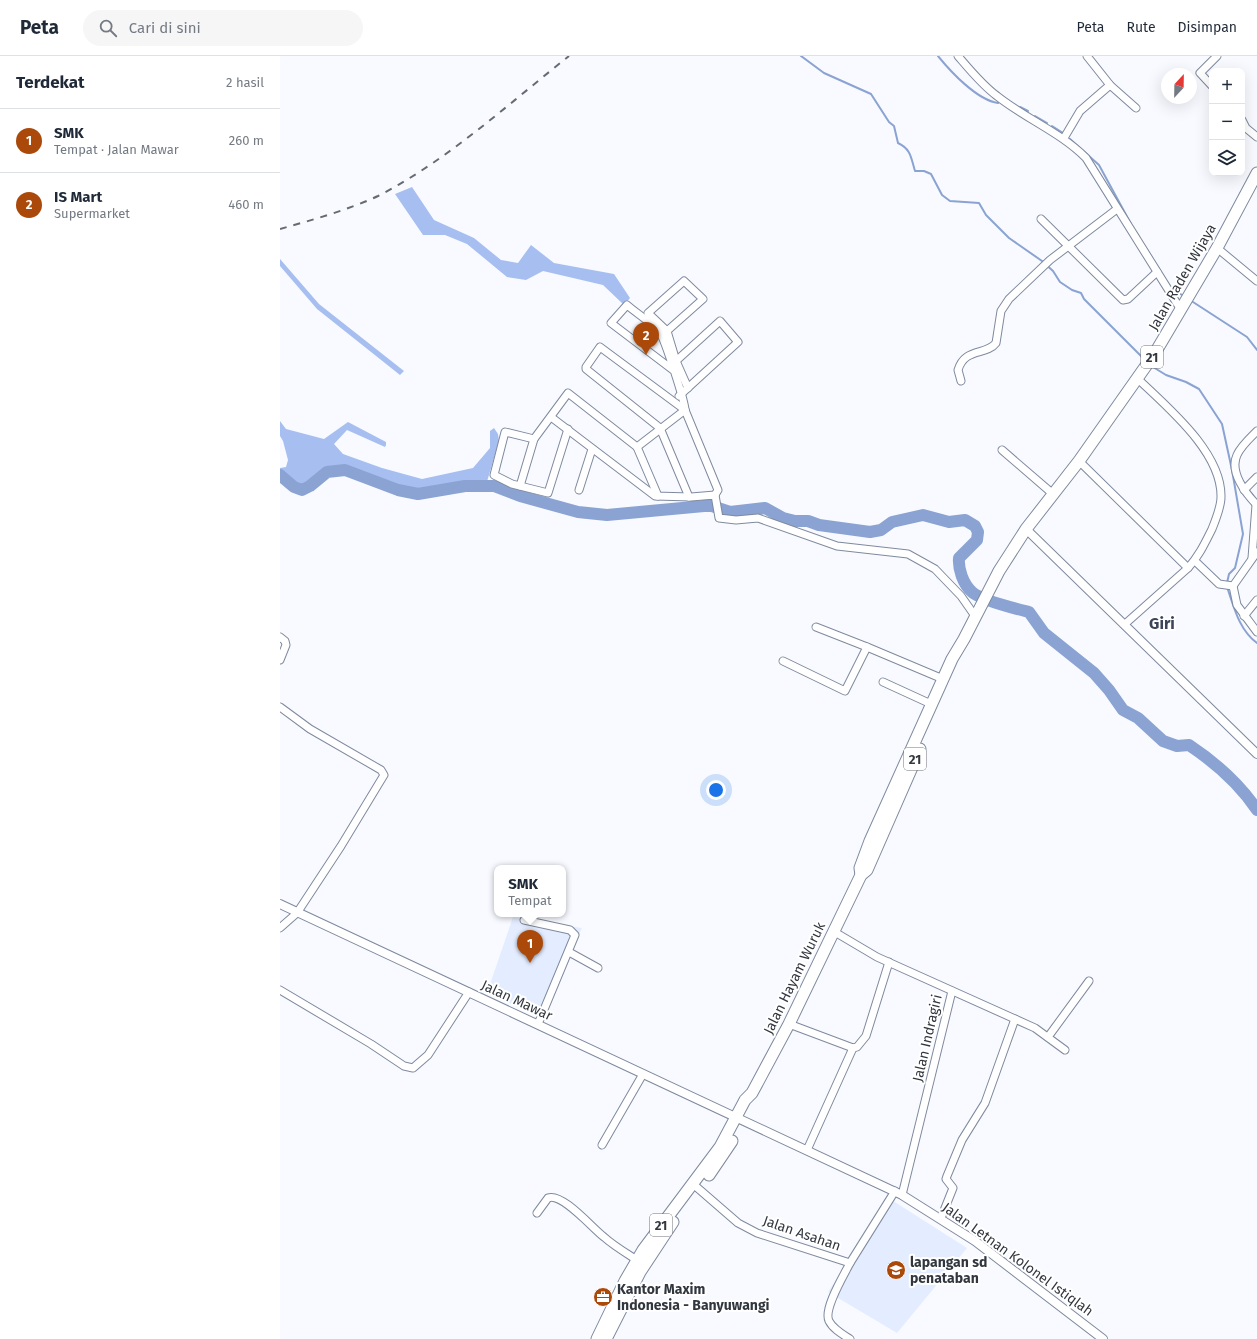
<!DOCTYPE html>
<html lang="id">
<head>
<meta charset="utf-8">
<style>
  :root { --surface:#fff; --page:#f6f6f7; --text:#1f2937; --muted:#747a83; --line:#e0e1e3; --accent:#ab490a }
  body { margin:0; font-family:"Fira Sans",sans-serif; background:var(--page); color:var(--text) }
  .controls { position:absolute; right:12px; top:12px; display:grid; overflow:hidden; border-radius:8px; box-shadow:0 4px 16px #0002 }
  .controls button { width:36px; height:36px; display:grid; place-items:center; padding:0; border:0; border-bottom:1px solid var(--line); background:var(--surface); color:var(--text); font:20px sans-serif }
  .compass { position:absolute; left:881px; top:12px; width:36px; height:36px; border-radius:50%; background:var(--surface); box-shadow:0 4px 16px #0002; rotate:22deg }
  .you { position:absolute; left:436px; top:734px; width:14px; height:14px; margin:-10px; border:3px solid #fff; border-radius:50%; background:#1a73e8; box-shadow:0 0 0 6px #1a73e833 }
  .badge { display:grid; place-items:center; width:26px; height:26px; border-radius:50%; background:var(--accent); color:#fff; font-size:13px; font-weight:700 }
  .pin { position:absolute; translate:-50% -33px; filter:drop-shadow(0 1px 2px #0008) }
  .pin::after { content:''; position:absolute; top:21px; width:14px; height:12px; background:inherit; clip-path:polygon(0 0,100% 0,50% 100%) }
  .popup { position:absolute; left:214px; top:809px; width:72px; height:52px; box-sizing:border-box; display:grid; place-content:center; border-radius:8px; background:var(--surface); filter:drop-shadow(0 1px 3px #0005); font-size:13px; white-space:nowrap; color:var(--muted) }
  .popup b { font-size:15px; color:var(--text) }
  .popup::after { content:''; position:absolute; left:50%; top:100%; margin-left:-8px; border:8px solid transparent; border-top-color:var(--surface) }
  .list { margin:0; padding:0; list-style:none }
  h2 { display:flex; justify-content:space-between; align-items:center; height:52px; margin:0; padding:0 16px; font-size:17px }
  h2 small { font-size:13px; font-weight:400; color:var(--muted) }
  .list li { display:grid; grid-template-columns:26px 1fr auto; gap:12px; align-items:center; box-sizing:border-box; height:64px; padding:0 16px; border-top:1px solid var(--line) }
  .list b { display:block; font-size:15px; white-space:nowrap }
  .list p { margin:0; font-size:13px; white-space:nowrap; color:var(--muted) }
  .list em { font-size:13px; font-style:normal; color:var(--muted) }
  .icon { flex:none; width:22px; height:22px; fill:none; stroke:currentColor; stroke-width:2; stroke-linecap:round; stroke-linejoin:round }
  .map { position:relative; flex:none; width:977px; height:1283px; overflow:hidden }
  header { display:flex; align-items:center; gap:24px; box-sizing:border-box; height:56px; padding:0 20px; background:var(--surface); border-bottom:1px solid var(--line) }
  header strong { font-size:19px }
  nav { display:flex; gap:22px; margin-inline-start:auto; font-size:14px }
  .search { width:280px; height:36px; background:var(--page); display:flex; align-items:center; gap:10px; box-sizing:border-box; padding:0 14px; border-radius:22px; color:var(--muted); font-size:15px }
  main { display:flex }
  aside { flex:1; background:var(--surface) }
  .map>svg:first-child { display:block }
  .built { fill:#e4edff }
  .forest { fill:#a6bff0 }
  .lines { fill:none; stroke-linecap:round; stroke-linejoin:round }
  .stream { stroke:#8aa3d2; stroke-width:2 }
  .river { stroke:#8aa3d2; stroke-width:12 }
  .minor-casing { stroke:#7f8a9e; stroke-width:9 }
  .tertiary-casing { stroke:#7f8a9e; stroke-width:10 }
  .trunk-casing { stroke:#7f8a9e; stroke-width:13 }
  .minor { stroke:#fff; stroke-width:7 }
  .tertiary { stroke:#fff; stroke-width:8 }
  .trunk { stroke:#fff; stroke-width:11 }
  .rail { stroke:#666a72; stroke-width:2; stroke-dasharray:7 7; stroke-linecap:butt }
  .labels { text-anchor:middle; stroke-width:4; stroke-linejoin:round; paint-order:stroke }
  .shield { fill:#fff; stroke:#707379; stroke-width:1 }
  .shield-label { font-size:13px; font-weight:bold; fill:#32373f }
  .street-label { font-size:14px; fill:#32373f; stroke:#fff }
  .poi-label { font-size:14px; font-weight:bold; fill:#32373f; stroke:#fff; text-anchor:start }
  .quarter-label { font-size:16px; font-weight:bold; fill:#3c4658; stroke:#fff }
</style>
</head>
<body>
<header>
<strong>Peta</strong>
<div class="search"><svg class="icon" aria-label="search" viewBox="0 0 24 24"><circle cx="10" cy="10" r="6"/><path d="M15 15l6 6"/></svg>Cari di sini</div>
<nav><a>Peta</a><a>Rute</a><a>Disimpan</a></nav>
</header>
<main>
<aside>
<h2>Terdekat<small>2 hasil</small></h2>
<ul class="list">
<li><span class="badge">1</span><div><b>SMK</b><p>Tempat · Jalan Mawar</p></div><em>260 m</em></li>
<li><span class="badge">2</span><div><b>IS Mart</b><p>Supermarket</p></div><em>460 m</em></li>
</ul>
</aside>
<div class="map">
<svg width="977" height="1283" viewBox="0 0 977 1283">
  <rect width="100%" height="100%" fill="#f8faff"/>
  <g class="built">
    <polygon points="233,861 302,872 262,961 207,937"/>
    <polygon points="610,1143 687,1192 617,1277 548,1236"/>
  </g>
  <g class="forest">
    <polygon points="132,131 154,164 194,182 221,204 238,207 251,189 274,207 334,218 350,242 344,249 323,229 263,215 246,224 227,221 187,188 165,179 143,179 115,138"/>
    <polygon points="0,203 39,248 124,315 120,319 37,253 0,210"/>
    <polygon points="0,365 6,373 44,383 68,366 106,386 106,389 105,391 67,374 54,388 63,398 102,412 142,423 193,412 210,392 210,375 214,372 218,378 219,385 206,429 185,430 138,438 118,434 65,414 47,416 30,430 22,434 14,431 0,419 0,412 6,411 8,404 3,385 0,380"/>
  </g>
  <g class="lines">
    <g class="stream">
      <path d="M521,0L544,17L591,38L609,66L614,70L618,87C631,93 631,102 635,115H644L651,118L662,139L670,145L699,147L706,159L729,182L762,205L773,215L780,226L792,234L801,237L804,243L865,304"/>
      <path d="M658,0C671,16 697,44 718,47"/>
      <polyline points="740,51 748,55"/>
      <polyline points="755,60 767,67"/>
      <polyline points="772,70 783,77"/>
      <polyline points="790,83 819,109 851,168"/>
      <polyline points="867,194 872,202"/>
      <polyline points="890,231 902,239"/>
      <polyline points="913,246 967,281 977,294"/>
      <polyline points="873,311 886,319 906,326 919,333 942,368 952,414 963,478 955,512 949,518 947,527"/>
      <path d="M947,531C954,551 959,574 977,587"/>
    </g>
    <path class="river" d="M0,419L14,431L22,434L30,430L47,416L65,414L118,434L138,438L185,430H214L240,440L298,456L327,459L424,450H432L450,456L485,452L503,462L515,465H528L539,469L590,476L601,474L612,466L643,459L669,466L685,464L695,470L698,476L697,484L679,502C678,513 683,528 692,536C700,544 737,553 749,556L764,577L814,617L829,634L843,654L858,662L883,685L897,690L909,689C936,707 959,727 977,754"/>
    <defs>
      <g id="minor">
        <path d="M678,0C690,14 702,29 717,40C746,63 780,76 806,102L901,254"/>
        <polyline points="807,0 830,29 856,52"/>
        <polyline points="932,30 920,17 937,0"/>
        <polyline points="962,64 966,72 977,81"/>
        <polyline points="784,82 800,55 830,29"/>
        <polyline points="761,163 843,244 848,243 877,216"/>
        <polyline points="937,192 977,225"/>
        <polygon points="404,225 423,243 387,275 368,257"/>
        <polyline points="382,280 387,275 396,305 440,265 458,286 399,340"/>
        <polyline points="396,305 408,332"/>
        <path d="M393,314L331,267L347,249C356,257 374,268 380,277C385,284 405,346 405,354"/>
        <path d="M858,323C887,351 942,396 941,441C941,451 936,463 932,473C925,487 919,500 908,512"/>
        <path d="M681,325L678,314C685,291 706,300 716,287L721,255L729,243L770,204L837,153"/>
        <polyline points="405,354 320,291 306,311 306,313 380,372 409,441"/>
        <polyline points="271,361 375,440 411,441 435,439 439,462 456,464 478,462 557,490 628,498 655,513 681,540 695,560"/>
        <polyline points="288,373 268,437 232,428 214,419 225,376 254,383 288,337 357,391 405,354 438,434 435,439"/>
        <path d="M977,375C970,382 961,390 957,399C949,416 966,438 977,449"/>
        <polyline points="357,391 378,440"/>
        <polyline points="722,394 773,438"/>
        <polyline points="799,405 908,512 845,568"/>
        <polyline points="240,430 254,383"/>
        <polyline points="299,434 312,393"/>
        <polyline points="964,434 977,421"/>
        <polyline points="972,502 976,449"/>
        <polyline points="915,505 939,528 953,530 977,496"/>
        <polyline points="953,530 957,549 977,576"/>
        <polyline points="964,560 977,544"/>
        <polyline points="536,571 587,591 663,623"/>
        <polyline points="0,581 5,585 6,589 0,604"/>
        <polyline points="503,605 565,635 587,591"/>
        <polyline points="603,626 651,648"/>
        <polyline points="0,651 30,673 101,714 104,719 61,790 17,857 0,872"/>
        <polyline points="244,864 290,874 295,879 258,968"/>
        <polyline points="553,875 597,901 755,972 785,994"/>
        <polyline points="289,896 318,912"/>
        <polyline points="0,934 91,988 124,1010 133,1012 148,999 189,936"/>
        <polyline points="509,968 573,992 577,991 586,980 609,906"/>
        <polyline points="768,981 809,925"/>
        <polyline points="322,1089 363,1018"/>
        <polyline points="527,1094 573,992"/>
        <polyline points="413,1128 458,1167 477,1177 570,1207 615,1135"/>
        <polyline points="622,1139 672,935"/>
        <path d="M257,1157L268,1142C282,1136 313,1173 324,1181C334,1190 346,1197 357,1204"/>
        <polyline points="661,1162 673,1132 666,1123 667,1120 682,1084 705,1047 735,963"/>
        <path d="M570,1207C564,1219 543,1253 549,1265C553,1273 562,1278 570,1283"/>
      </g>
      <g id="tertiary">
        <polyline points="746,473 977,698"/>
        <polyline points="0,848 622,1139 695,1185 823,1283"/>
      </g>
      <g id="trunk">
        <polyline points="581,819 580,812 590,785 672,603 684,583 719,515 746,473 799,405 875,297 937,192 977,117"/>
        <polyline points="429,1119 452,1085"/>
        <polyline points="317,1283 345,1225 363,1194 440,1091 465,1044 472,1037 509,968 581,819 587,814 640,693"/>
        <polyline points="326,1283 360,1216 393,1166"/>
      </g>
    </defs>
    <use href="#minor" class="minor-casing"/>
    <use href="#tertiary" class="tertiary-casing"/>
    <use href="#trunk" class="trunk-casing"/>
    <use href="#minor" class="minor"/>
    <use href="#tertiary" class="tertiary"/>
    <use href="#trunk" class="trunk"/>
    <path class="rail" d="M0,173C32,164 68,154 98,140C168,104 227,49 289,0"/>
  </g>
  <defs>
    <symbol id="school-disc" viewBox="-11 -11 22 22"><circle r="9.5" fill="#ab490a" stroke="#fff"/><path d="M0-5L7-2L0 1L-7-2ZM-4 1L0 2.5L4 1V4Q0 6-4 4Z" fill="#fff"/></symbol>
    <symbol id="office-disc" viewBox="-11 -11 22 22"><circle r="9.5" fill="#ab490a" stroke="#fff"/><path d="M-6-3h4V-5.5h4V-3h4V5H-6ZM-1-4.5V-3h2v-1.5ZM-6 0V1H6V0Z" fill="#fff"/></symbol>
  </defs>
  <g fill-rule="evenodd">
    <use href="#school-disc" x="605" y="1203" width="22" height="22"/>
    <use href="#office-disc" x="312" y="1230" width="22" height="22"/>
  </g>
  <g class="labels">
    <g class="shield">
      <rect x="861" y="290" width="22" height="22" rx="3"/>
      <rect x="624" y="692" width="22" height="22" rx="3"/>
      <rect x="370" y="1158" width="22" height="22" rx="3"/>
    </g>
    <g class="shield-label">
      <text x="872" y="306">21</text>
      <text x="635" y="708">21</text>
      <text x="381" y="1174">21</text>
    </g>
    <g class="street-label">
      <text transform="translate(902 221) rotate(-60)" y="5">Jalan Raden Wijaya</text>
      <text transform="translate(514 922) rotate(-64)" y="5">Jalan Hayam Wuruk</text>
      <text transform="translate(237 944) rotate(25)" y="5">Jalan Mawar</text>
      <text transform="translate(647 982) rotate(-77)" y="5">Jalan Indragiri</text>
      <text transform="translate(522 1177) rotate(19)" y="5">Jalan Asahan</text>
      <text transform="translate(738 1203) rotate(36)" y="5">Jalan Letnan Kolonel Istiqlah</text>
    </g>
    <g class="poi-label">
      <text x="630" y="1211">lapangan sd<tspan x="630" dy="16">penataban</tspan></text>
      <text x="337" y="1238">Kantor Maxim<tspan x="337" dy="16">Indonesia - Banyuwangi</tspan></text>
    </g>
    <g class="quarter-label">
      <text x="882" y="573">Giri</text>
    </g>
  </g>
</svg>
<div class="controls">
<button>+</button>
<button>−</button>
<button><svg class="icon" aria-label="layers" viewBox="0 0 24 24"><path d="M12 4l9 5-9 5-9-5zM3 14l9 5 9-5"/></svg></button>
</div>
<svg class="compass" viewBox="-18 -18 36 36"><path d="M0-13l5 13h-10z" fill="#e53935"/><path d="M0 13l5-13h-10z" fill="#747a83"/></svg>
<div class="you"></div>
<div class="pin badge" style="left:250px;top:907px">1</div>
<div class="popup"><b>SMK</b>Tempat</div>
<div class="pin badge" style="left:366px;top:299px">2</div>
</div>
</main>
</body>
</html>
